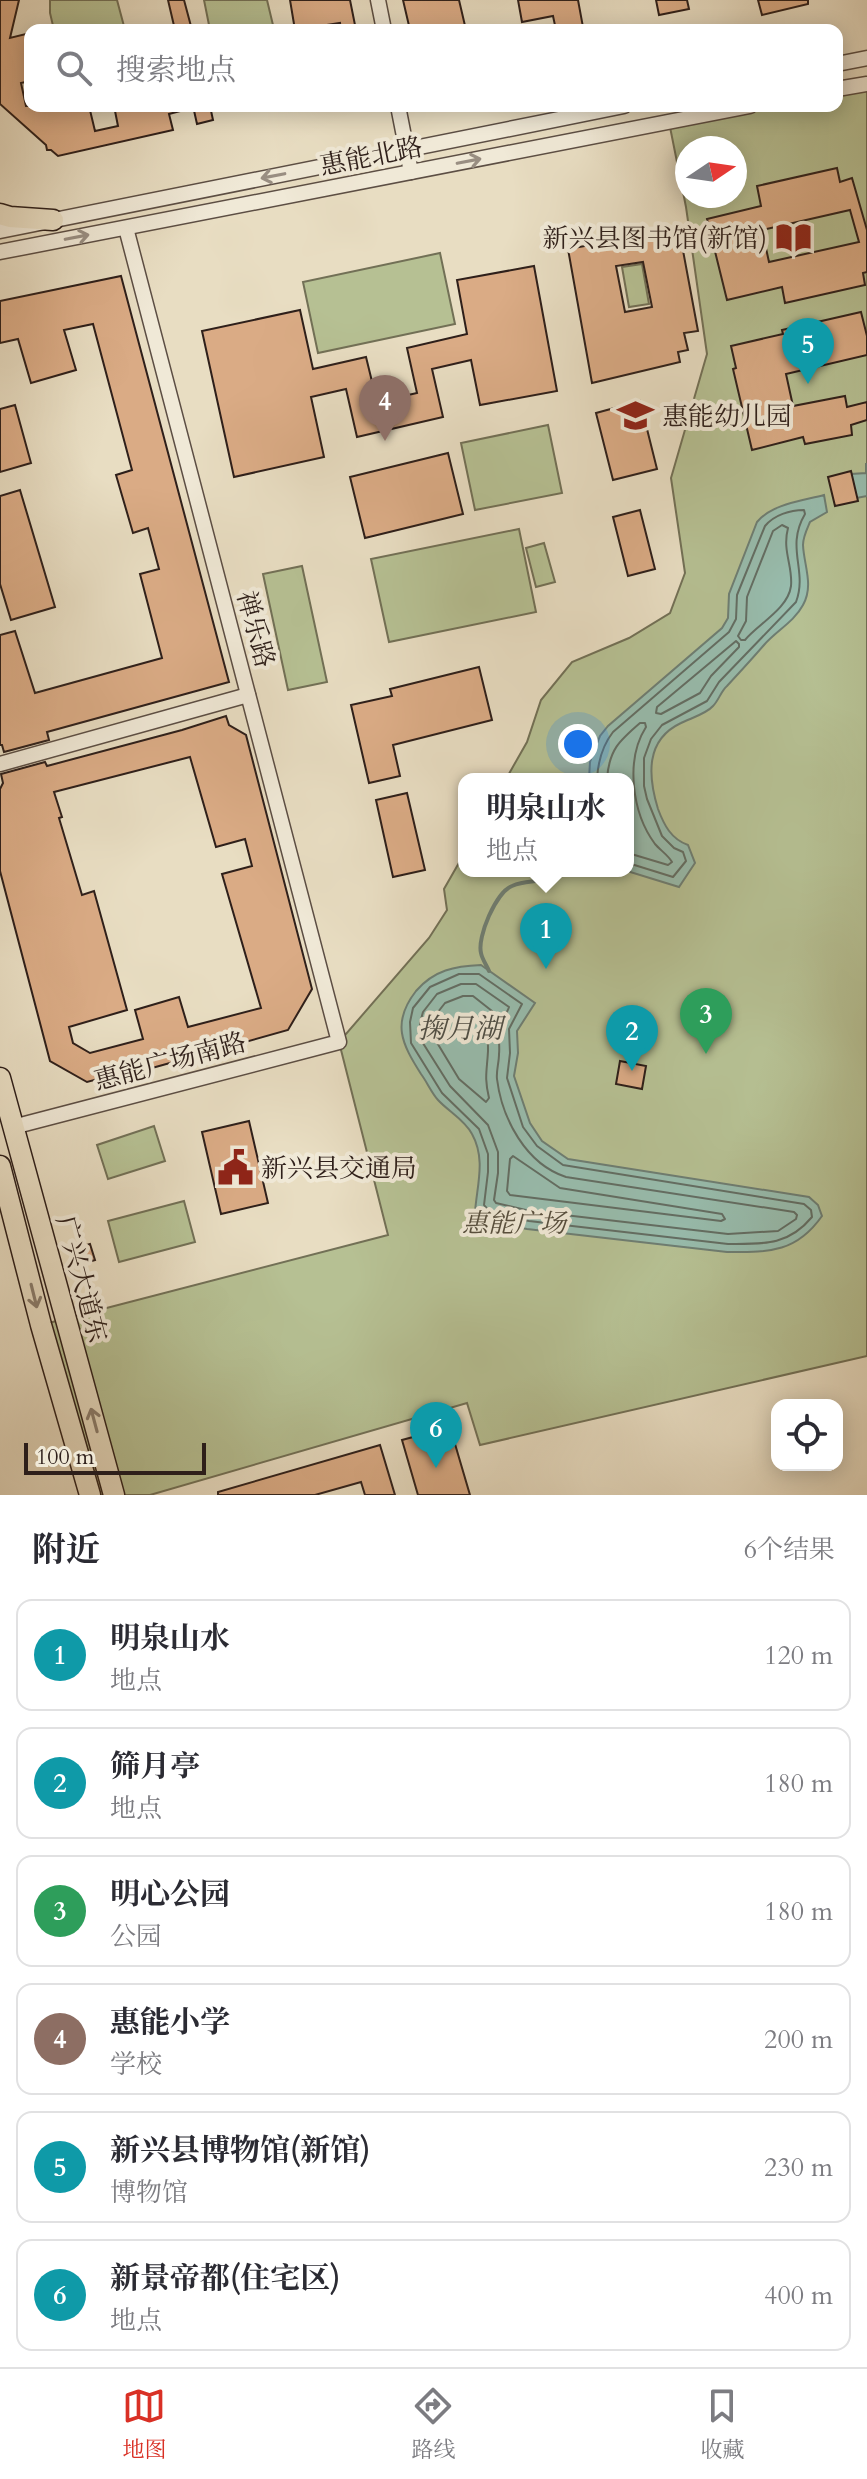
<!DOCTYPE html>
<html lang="zh">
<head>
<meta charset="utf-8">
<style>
  :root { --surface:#fff; --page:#f2f2f3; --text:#2b2b33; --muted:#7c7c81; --line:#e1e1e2; --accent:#d93025 }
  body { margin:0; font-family:Cardo,"Noto Serif SC",serif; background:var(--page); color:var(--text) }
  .controls { position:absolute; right:24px; bottom:24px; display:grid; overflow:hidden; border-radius:16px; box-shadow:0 4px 20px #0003 }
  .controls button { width:72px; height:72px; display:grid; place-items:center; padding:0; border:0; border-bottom:2px solid var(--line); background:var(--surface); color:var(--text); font:40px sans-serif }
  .compass { position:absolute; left:675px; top:136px; width:72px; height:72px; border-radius:50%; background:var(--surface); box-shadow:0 4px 20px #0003; rotate:77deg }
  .scale { position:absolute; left:24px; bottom:20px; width:182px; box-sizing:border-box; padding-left:8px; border:4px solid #2e1f1a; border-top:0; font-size:22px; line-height:28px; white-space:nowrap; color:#2e1f1a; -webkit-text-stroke:6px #f0e9d7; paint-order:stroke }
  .you { position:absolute; left:578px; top:744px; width:28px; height:28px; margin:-20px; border:6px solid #fff; border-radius:50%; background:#1a73e8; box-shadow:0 0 0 12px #1a73e833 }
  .badge { display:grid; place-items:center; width:52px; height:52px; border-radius:50%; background:var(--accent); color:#fff; font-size:26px; font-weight:700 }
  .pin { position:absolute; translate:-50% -66px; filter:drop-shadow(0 2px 4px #0008) }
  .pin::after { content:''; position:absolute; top:42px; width:28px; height:24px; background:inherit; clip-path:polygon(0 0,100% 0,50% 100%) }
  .popup { position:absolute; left:458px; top:773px; width:176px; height:104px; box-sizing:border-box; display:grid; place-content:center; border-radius:16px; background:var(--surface); filter:drop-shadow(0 2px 6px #0005); font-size:26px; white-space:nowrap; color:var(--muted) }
  .popup b { font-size:30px; color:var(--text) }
  .popup::after { content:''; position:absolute; left:50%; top:100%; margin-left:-16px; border:16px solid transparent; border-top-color:var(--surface) }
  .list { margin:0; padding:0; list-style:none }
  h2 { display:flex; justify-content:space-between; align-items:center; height:104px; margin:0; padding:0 32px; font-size:34px }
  h2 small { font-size:26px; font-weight:400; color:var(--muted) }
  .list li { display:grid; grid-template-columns:52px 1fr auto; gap:24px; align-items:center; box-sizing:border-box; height:112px; margin:0 16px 16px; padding:0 16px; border:2px solid var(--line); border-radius:16px }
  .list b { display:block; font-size:30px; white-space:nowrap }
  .list p { margin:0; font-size:26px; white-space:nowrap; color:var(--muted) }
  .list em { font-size:26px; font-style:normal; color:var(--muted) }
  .icon { flex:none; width:44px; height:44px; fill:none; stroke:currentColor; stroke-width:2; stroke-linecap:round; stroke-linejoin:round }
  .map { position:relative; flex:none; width:867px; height:1495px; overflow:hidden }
  .search { position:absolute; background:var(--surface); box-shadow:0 4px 20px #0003; left:24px; right:24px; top:24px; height:88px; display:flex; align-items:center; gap:20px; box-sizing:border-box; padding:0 28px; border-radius:16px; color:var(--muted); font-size:30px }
  .sheet { height:872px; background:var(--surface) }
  nav { display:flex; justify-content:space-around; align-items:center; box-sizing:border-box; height:112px; border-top:2px solid var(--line); background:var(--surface); font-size:22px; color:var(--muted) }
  nav a { display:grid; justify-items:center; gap:4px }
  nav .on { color:var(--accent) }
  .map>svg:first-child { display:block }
  .green { fill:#b6c093; stroke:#727056; stroke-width:2; fill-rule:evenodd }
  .water { fill:#98bdae; stroke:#6e7e73; stroke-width:2 }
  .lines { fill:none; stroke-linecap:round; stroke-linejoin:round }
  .shore { stroke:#636e64; stroke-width:2 }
  .stream { stroke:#6e7e73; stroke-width:4 }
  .building { fill:#daab85; stroke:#2e1f1a; stroke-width:2; fill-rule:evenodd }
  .minor-casing { stroke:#5c4e44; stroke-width:17 }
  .highway-casing { stroke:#2e1f1a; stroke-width:23 }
  .minor { stroke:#f0e9d7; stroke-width:14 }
  .highway { stroke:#e8ddc2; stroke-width:20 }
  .oneway { stroke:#998e82 }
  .oneway2 { stroke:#8b7e6e }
  .labels { text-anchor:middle; stroke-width:8; stroke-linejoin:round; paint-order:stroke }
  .street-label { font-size:26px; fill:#2e1f1a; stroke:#f0e9d7 }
  .poi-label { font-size:26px; fill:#2e1f1a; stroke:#f0e9d7; text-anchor:start }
  .park-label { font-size:26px; font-style:italic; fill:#574f3e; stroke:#f0e9d7 }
  .water-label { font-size:28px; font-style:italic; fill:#4e4e46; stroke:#f0e9d7 }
</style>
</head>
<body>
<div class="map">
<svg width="867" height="1495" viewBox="0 0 867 1495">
  <rect width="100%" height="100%" fill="#e8ddc2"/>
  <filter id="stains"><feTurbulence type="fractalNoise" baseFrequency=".0025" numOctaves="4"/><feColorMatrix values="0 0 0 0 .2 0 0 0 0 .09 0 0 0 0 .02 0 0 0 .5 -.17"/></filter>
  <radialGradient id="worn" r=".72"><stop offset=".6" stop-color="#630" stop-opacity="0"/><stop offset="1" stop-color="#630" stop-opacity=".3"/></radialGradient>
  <g class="green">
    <polygon points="50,0 117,0 125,30 54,30 50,13"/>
    <polygon points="204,0 267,0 273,25 270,30 210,30"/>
    <path d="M867,84V1356L480,1445L467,1403L150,1495H90L41,1325L388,1235L339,1042L429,938L447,910L444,889L464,854V871H628V779H506L527,742L541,700L572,662L629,638L670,613L685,573L671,478L707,354L686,207L669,122L750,106H837V89ZM687,148H735V196H687Z"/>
    <polygon points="440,253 455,324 318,353 303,282"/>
    <polygon points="642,264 649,304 629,307 622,267"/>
    <polygon points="548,425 562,493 475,510 461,443"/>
    <polygon points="519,529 536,612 389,642 371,559"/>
    <polygon points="544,543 555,582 536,587 526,548"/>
    <polygon points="302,566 327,682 288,690 263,574"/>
    <polygon points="154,1126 165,1161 108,1179 97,1145"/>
    <polygon points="184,1201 195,1242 119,1262 108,1221"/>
  </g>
  <g class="water">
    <polygon points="866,464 867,464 867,496 846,500 851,474 866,473"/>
    <path d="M824,495L827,512L810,522C807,529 803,537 803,545C804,566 814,585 803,605C794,622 776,631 764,645C752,659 740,672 727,686C721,691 719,700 713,706C706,714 691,718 681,723C645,740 648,776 658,809C664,825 671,839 688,845L695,863L679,887L627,871L628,779H589L590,762L595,748L600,736L608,726L722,628L728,618L729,594L757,522C772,504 801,501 824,495Z"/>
    <path d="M481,965L535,1003L517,1031L518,1053L514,1076L530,1123L542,1141L568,1159L809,1197L818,1205L822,1216C796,1253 769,1252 727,1252L527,1229L494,1223L475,1212C477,1185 486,1159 472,1134C465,1120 448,1111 438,1100C431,1092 427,1082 421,1074C402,1044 391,1023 416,991C434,970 455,966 481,965Z"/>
  </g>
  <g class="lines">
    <g class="shore">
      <path d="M782,525L788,528C782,551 793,566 791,586C788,609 758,624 745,640H741L738,636L746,621L747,597L773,531Z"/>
      <polygon points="736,641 739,644 739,647 711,676 700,693 661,714 656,713 657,707"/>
      <path d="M597,779C598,762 602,746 613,732L729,632L736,619L737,595L765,526C774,515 790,510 804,510L805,514C785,548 808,570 796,602L719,682L707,701L662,725L651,739L644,758V786L647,799L662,836L674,848L683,852L686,861L673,877L628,863"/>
      <path d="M607,779C609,750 619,741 640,723H645L646,727C625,760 632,813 655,844C660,850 668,855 672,862L668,865L628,853"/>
      <path d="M459,974H479L522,1004L509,1029L510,1053L507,1078L523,1127L537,1146L563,1165L804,1204L811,1210L812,1217C788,1246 763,1244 728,1244L529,1221C513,1218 494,1218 484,1205L488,1172V1154L479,1129L442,1093L411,1043L410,1022L413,1008L430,987Z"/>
      <path d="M461,984H476L509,1007C507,1014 500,1021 499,1029C498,1037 500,1046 499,1054C499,1063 496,1071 497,1079C502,1119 526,1164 566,1177L794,1212L797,1215L796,1219L778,1231L728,1234L530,1211L496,1203L494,1200L498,1173V1152L488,1125L450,1086L421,1040L420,1023L423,1012L437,994Z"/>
      <path d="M463,996H473L492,1011C487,1025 488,1036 488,1051C487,1071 484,1077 489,1098L486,1102L459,1079L433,1036L434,1017L445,1003Z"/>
      <polygon points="513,1156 560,1188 722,1214 725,1219 721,1221 510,1195 507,1191 510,1159"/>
    </g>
    <path class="stream" d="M489,971C487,966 482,959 481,953C477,937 496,892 512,886C531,878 540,886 560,871"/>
  </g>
  <g class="building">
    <polygon points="0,0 19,0 10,38 30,33 30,81 21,83 26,106 55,106 56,108 89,106 95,131 118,126 115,111 140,106 188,106 188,109 169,114 173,130 58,156 51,150 47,150 46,145 0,104"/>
    <polygon points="168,0 184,0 192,30 175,30"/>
    <polygon points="290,0 350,0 356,30 341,30 340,23 295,30"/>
    <polygon points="403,0 459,0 466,30 410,30"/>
    <polygon points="518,0 578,0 583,27 556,30 553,16 522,22"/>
    <polygon points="656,0 687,0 689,9 659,15"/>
    <polygon points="758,0 808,0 808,4 762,15"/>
    <polygon points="193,106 210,106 213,120 197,124"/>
    <path d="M837,168L840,182L852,178L867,230V272L863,273L865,285L785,303L782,287L727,300L707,219L761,206L757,186ZM850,210L859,242L769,262L762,230Z"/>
    <path d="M679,229L698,331L684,333L688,350L678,352L680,362L592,383L568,249ZM643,262L652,307L625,312L616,266Z"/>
    <polygon points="534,266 557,391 480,405 471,360 432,369 443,417 357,437 346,389 311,397 324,457 234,477 202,331 300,310 313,369 366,357 377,402 417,393 407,348 467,334 457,280"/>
    <polygon points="121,276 229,682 47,732 49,740 4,752 2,745 0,745 0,635 15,631 35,693 162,658 140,574 159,569 148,528 133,533 116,475 132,470 93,324 64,330 76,370 31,383 18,339 0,343 0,301"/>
    <polygon points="861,312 867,336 867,355 786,374 793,406 845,396 847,407 867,402 867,420 851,425 852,435 805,444 803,437 752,450 733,369 736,368 731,346 783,334 782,330"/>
    <polygon points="640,401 657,469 613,480 596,413"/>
    <polygon points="15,405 31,463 0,472 0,409"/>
    <polygon points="448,453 463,514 365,538 350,477"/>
    <polygon points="851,471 858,501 835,506 828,477"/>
    <polygon points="20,490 55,607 11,620 0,584 0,496"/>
    <polygon points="640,510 655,569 628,576 613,517"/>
    <polygon points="479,667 492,720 393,745 400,776 369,783 351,705 392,696 390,689"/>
    <path d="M226,716L229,725L246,735L312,989L288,1030L152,1068L151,1065L87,1082L50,1061L0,871V789L3,783L1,774L45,762L47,766L182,730ZM190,757L216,847L245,839L252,866L222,874L261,1008L188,1027L179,997L135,1010L143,1039L90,1053L73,1043L69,1027L127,1010L94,891L82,895L59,818L62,817L54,792Z"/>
    <polygon points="407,793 425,870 393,877 376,800"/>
    <polygon points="620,1061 646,1066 642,1089 616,1084"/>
    <polygon points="249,1121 268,1203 221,1214 202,1132"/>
    <polygon points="90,1244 95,1260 85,1263 80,1247"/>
    <polygon points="450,1427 470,1495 418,1495 402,1440"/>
    <polygon points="380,1445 395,1495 365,1495 361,1482 315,1495 218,1495 218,1492"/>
  </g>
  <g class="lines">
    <defs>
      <g id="minor">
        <polyline points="378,0 384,30"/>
        <polyline points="837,64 867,58"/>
        <polyline points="837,89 867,84"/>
        <polyline points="398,106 411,172"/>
        <polyline points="0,231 624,106"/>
        <polyline points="0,252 750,106"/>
        <polyline points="0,764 248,695"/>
        <polyline points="13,1127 339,1042 126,228"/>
      </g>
      <g id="highway">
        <polyline points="0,214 10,217 53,220"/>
        <polyline points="0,1078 114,1495"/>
        <polyline points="0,1166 41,1325 90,1495"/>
      </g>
    </defs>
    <use href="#minor" class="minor-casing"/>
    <use href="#highway" class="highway-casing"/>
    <use href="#minor" class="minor"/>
    <use href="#highway" class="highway"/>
  </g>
  <defs><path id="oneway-shaft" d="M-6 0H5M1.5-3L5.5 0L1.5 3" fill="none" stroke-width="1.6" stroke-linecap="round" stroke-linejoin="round" transform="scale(2)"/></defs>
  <g class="oneway">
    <use href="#oneway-shaft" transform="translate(469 161) rotate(-11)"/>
    <use href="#oneway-shaft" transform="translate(273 176) rotate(169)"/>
    <use href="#oneway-shaft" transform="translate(77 237) rotate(-11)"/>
  </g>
  <g class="oneway2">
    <use href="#oneway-shaft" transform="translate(34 1296) rotate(76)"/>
    <use href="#oneway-shaft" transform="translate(94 1420) rotate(-105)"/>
  </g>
  <defs>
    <symbol id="library-bare" viewBox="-9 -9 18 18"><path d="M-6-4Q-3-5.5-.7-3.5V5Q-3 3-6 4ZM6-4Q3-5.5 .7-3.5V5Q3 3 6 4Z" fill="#8f2418" stroke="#f0e9d7" stroke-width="2.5" paint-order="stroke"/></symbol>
    <symbol id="school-bare" viewBox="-9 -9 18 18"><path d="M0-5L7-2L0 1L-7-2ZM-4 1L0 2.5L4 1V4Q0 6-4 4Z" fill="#8f2418" stroke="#f0e9d7" stroke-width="2.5" paint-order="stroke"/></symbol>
    <symbol id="civic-bare" viewBox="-9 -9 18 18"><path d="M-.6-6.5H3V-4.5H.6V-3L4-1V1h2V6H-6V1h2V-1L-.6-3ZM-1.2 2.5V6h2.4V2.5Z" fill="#8f2418" stroke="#f0e9d7" stroke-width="2.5" paint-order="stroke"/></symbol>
  </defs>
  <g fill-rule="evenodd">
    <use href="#library-bare" x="768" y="212" width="51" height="51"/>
    <use href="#school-bare" x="610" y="390" width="51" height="51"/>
    <use href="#civic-bare" x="210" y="1142" width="51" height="51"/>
  </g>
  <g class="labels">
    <g class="street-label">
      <text transform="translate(371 156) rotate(-11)" y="9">惠能北路</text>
      <text transform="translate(256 629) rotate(75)" y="9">禅乐路</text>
      <text transform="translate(170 1061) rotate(-15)" y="9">惠能广场南路</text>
      <text transform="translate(82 1279) rotate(75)" y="9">广兴大道东</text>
    </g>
    <g class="poi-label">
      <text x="767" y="247" text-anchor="end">新兴县图书馆(新馆)</text>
      <text x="662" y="425">惠能幼儿园</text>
      <text x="261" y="1177">新兴县交通局</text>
    </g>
    <g class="park-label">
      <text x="514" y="1232">惠能广场</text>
    </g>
    <g class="water-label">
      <text x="460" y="1038">掬月湖</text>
    </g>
  </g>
  <rect width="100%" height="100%" filter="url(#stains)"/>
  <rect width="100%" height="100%" fill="url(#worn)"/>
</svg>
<div class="controls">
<button><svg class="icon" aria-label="locate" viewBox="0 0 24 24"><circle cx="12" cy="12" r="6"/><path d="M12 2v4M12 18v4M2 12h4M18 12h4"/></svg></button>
</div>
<svg class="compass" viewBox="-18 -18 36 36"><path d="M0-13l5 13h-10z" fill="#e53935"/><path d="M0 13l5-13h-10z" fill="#7c7c81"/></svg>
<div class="scale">100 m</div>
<div class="you"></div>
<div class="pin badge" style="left:546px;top:969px;background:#0f9aa8">1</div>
<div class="popup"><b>明泉山水</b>地点</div>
<div class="pin badge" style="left:632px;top:1071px;background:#0f9aa8">2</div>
<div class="pin badge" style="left:706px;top:1054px;background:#2e9e5b">3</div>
<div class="pin badge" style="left:385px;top:441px;background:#8d6e63">4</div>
<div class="pin badge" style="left:808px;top:384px;background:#0f9aa8">5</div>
<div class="pin badge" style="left:436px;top:1468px;background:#0f9aa8">6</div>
<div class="search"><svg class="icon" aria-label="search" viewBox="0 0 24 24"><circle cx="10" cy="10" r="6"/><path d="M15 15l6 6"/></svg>搜索地点</div>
</div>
<section class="sheet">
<h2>附近<small>6个结果</small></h2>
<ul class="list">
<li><span class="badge" style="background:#0f9aa8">1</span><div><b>明泉山水</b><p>地点</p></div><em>120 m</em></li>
<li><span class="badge" style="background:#0f9aa8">2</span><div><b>筛月亭</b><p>地点</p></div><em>180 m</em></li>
<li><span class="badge" style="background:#2e9e5b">3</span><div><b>明心公园</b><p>公园</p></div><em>180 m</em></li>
<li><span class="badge" style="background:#8d6e63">4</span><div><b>惠能小学</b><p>学校</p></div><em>200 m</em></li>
<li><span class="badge" style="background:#0f9aa8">5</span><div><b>新兴县博物馆(新馆)</b><p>博物馆</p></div><em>230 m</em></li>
<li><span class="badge" style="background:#0f9aa8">6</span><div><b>新景帝都(住宅区)</b><p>地点</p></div><em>400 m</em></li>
</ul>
</section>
<nav>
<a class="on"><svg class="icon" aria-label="map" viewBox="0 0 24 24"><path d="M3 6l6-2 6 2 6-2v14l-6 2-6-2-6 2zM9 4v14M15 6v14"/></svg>地图</a>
<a><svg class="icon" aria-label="directions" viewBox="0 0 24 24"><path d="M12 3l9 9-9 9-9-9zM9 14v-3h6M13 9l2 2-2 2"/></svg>路线</a>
<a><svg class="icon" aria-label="saved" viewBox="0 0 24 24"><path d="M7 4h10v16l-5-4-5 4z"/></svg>收藏</a>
</nav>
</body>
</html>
